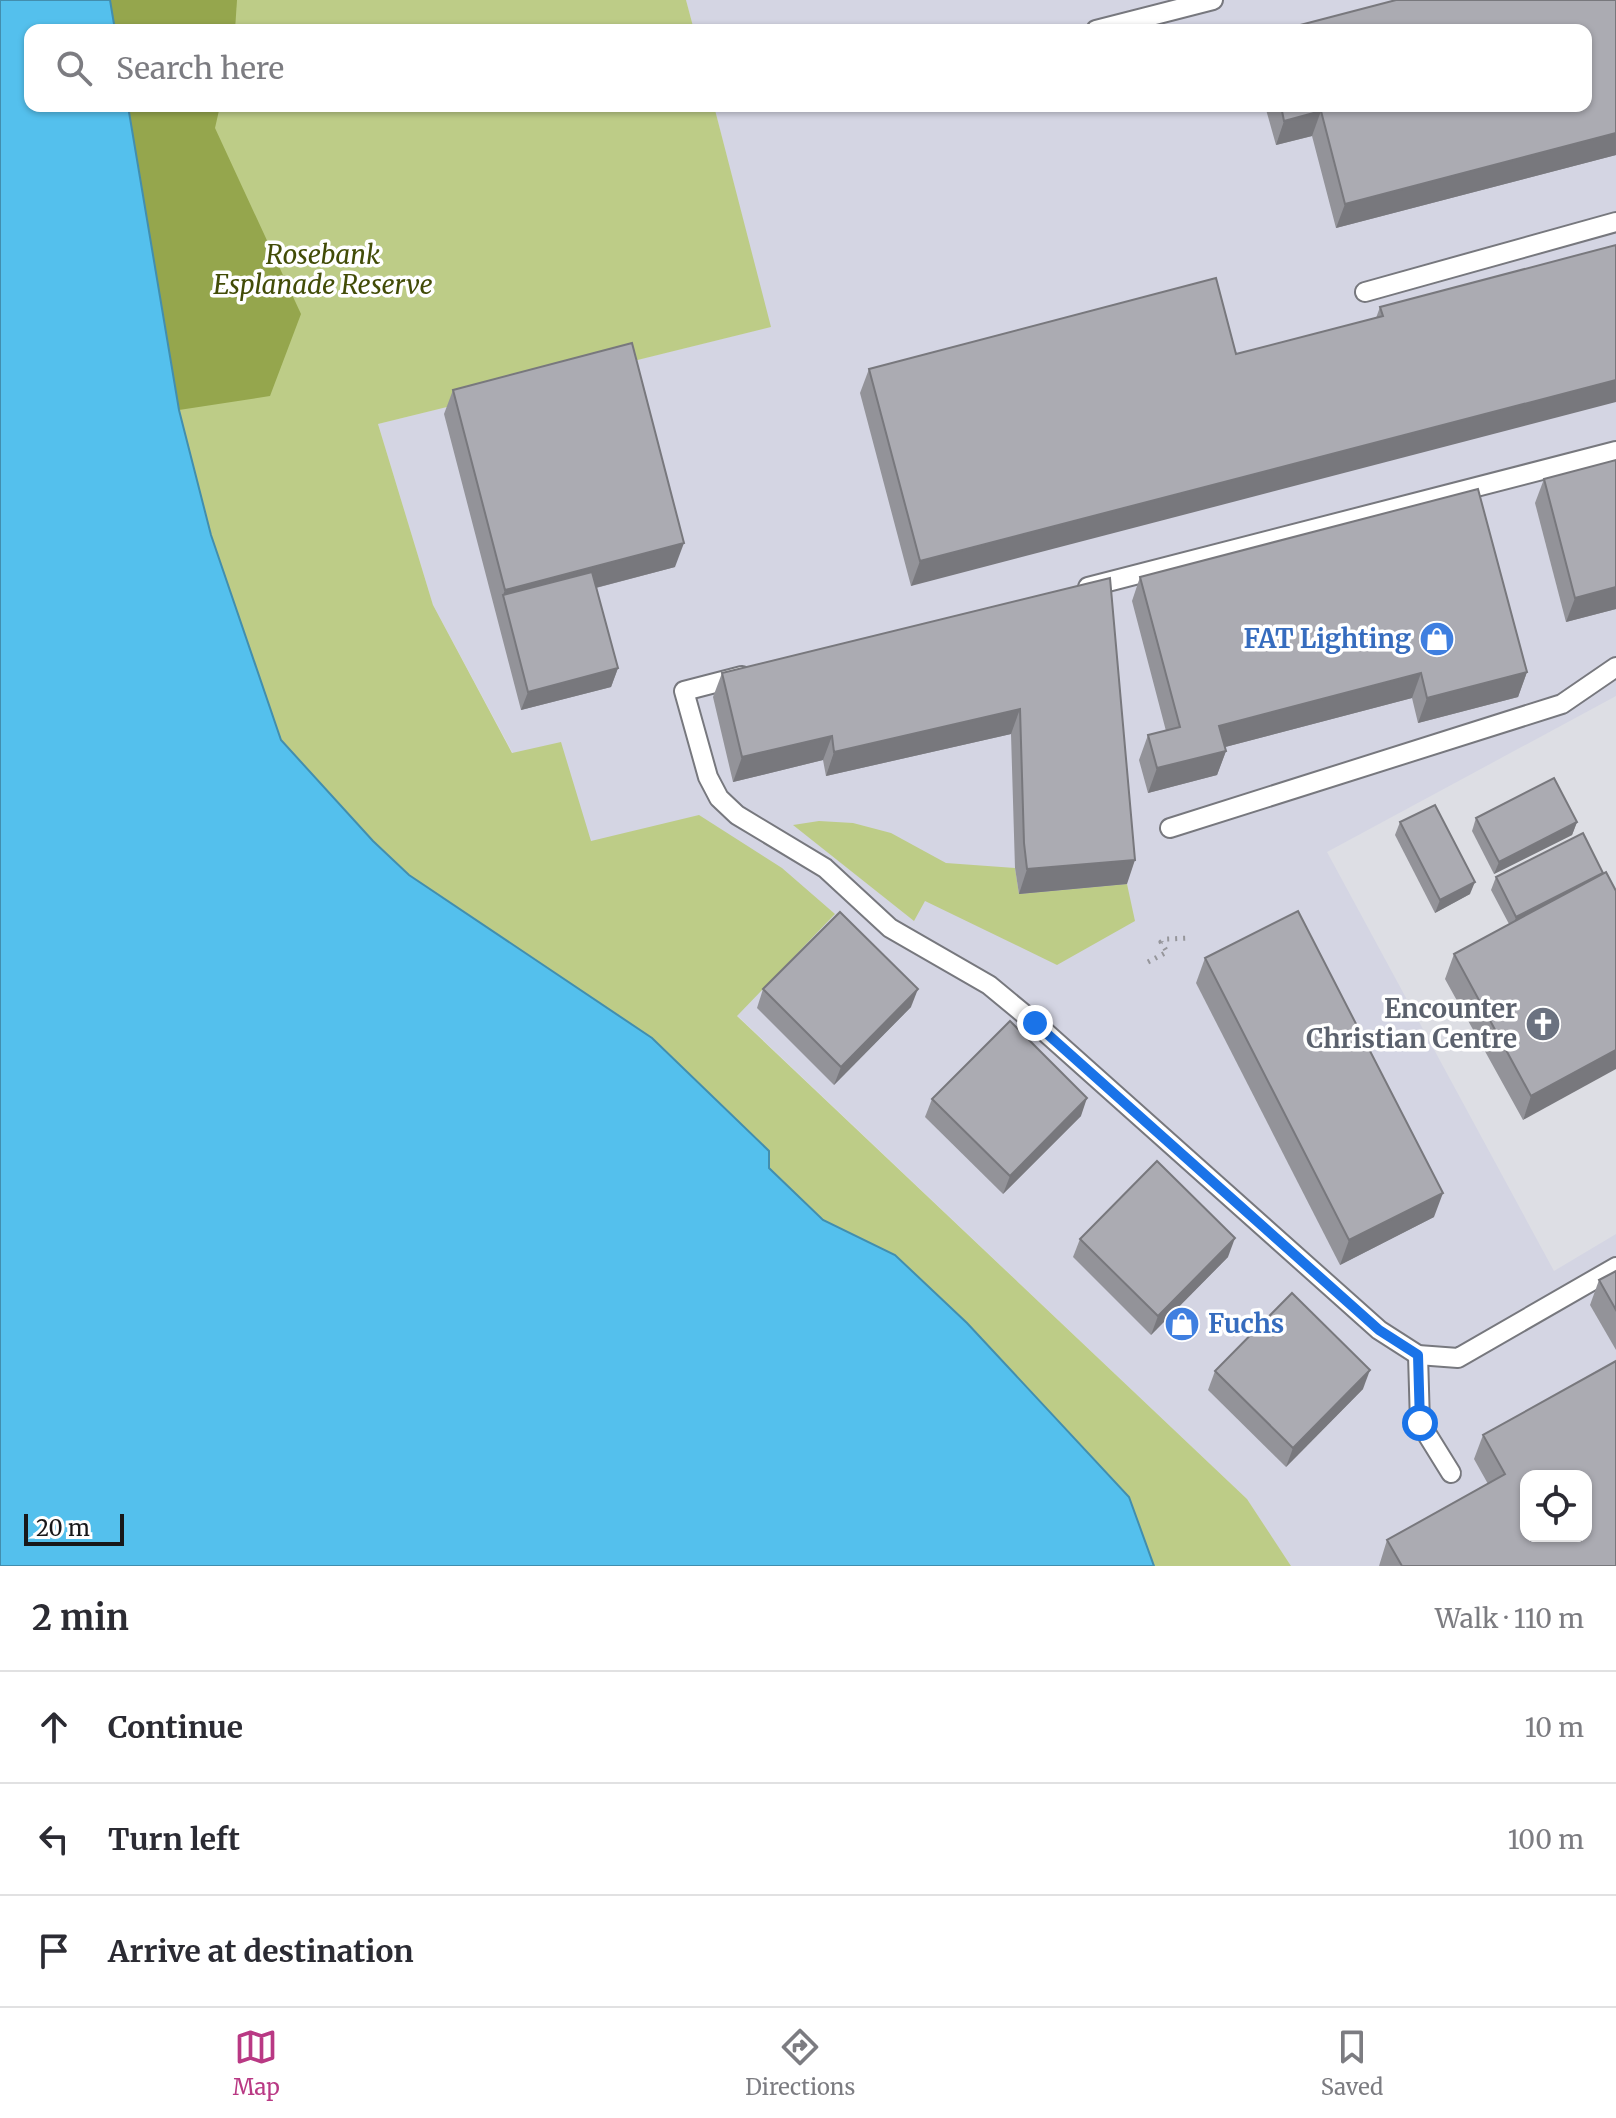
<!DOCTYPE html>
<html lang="en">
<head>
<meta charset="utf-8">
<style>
  :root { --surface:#fff; --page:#f2f2f3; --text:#2b2b33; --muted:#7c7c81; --line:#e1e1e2; --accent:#b93984 }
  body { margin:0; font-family:Merriweather,serif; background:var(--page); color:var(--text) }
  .controls { position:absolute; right:24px; bottom:24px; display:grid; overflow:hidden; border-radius:16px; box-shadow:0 2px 6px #0004 }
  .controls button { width:72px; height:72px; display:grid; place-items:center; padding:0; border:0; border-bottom:2px solid var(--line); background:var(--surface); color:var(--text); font:40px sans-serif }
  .scale { position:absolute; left:24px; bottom:20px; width:100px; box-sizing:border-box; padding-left:8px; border:4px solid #18181a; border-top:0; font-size:22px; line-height:28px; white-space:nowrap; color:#18181a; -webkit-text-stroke:6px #fff; paint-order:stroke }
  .stop { position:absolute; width:24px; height:24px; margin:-18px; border:6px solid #1a73e8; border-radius:50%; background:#fff }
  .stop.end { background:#1a73e8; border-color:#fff; box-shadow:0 2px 8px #0008 }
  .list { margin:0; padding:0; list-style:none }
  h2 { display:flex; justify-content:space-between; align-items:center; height:104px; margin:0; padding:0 32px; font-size:34px }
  h2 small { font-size:26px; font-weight:400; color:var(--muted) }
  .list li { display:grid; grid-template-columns:52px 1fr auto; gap:24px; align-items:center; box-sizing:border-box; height:112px; padding:0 32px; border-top:2px solid var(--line) }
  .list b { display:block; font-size:30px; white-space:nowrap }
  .list em { font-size:26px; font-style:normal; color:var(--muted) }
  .icon { flex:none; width:44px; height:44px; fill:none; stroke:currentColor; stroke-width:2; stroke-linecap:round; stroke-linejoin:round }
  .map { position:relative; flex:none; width:1616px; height:1566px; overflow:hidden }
  .search { position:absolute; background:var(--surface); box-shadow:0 2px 6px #0004; left:24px; right:24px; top:24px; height:88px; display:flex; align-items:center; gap:20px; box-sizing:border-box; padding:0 28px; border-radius:16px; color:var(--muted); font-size:30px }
  .sheet { height:440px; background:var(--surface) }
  nav { display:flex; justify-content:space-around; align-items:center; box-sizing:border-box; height:112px; border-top:2px solid var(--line); background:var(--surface); font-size:22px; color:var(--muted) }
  nav a { display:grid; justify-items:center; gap:4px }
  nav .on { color:var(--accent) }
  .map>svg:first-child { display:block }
  .built { fill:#d4d5e3; fill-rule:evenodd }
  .green { fill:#bdcc87 }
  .forest { fill:#95a64d }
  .water { fill:#54c0ed; stroke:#428eae; stroke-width:2 }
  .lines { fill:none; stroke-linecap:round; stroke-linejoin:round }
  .service-casing { stroke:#77787e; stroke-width:22 }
  .path { stroke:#96969b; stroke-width:5; stroke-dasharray:2 6; stroke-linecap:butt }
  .service { stroke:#fff; stroke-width:18 }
  .wall { fill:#939399 }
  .shaded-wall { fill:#78787d }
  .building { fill:#ababb2; stroke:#78787d; stroke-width:2; fill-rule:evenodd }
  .route { stroke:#1a73e8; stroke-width:10 }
  .labels { text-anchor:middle; stroke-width:7; stroke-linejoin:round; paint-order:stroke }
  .park-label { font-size:26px; font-style:italic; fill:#424c07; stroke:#fff }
  .shop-label { font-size:26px; font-weight:bold; fill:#366cbe; stroke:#fff; text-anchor:end }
  .worship-label { font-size:26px; font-weight:bold; fill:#5b616d; stroke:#fff; text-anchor:end }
</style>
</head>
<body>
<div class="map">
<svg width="1616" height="1566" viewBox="0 0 1616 1566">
  <rect width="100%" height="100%" fill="#dddee4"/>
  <path class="built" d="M686,0H1616V696L1327,852L1554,1271L1616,1234V1566H1291L1247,1499L567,854L433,605L378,424L770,327L714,106H1586V30H694ZM1526,1476H1586V1536H1526Z"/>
  <g class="green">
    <polygon points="0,0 686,0 694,30 30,30 30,106 714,106 771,327 378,424 433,605 512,753 561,742 591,841 699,815 782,868 835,914 737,1016 1247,1499 1291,1566 0,1566"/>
    <polygon points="819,821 853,823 891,833 946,863 1015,868 1019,894 1127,884 1135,921 1057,965 925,901 914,921 793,825"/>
  </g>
  <g class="forest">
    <polygon points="110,0 237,0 235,30 115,30"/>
    <polygon points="128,106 220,106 215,128 301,314 270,396 179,410"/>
  </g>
  <polygon class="water" points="0,0 110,0 115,30 30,30 30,106 128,106 179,410 211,535 281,740 373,841 409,875 652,1038 769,1151 769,1168 823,1220 895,1255 967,1323 1129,1497 1154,1566 0,1566"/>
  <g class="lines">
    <defs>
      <g id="service">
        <polyline points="1096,30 1213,0"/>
        <polyline points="1365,292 1616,222"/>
        <polyline points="1088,587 1616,451"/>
        <polyline points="742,676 684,691 708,777 719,798 737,815 825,868 890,928 989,985 1035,1023 1379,1330 1418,1355 1458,1358 1616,1267"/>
        <polyline points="1170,828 1562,704 1616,667"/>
        <polyline points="1418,1355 1420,1423 1451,1473"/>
      </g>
    </defs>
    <use href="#service" class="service-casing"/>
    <polyline class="path" points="1148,962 1167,952 1161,942 1167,939 1190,938"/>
    <use href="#service" class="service"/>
  </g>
  <g class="wall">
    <polygon points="1616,0 1616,155 1336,228 1312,136 1276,145 1265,106 1586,106"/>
    <polygon points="1616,245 911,586 860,393 869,369 1236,354 1376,318 1380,307"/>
    <polygon points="453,390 675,567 596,588 618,668 611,687 521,710 444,414"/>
    <polygon points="1616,460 1616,609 1566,622 1535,503 1544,479"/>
    <polygon points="1140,577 1527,672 1518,697 1418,723 1412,698 1225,747 1226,751 1217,775 1148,793 1139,760 1148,735 1166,731 1132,601"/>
    <polygon points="1110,578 1127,884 1019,894 1015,868 1011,734 826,776 823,760 733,782 713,697 722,673"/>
    <polygon points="1476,818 1577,822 1572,835 1494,874 1472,831"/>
    <polygon points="1400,822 1470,894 1435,913 1395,835"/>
    <polygon points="1603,873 1616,891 1523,1120 1445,979 1454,954 1509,924 1491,890 1496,877"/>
    <polygon points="1205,958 1434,1217 1340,1265 1196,983"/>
    <polygon points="763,989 911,1007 834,1085 757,1008"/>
    <polygon points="932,1099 1081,1116 1003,1194 925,1117"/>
    <polygon points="1080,1239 1228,1257 1151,1335 1073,1257"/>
    <polygon points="1616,1271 1616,1350 1590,1305 1599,1280"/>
    <polygon points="1215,1371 1363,1389 1286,1467 1208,1390"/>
    <polygon points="1483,1435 1616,1566 1379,1566 1387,1540 1488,1484 1474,1459"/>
  </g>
  <g class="shaded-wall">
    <polygon points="1321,111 1312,136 1276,145 1284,121"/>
    <polygon points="1616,133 1616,155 1336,228 1345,204"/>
    <polygon points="1616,380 1616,402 911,586 920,561"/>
    <polygon points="684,543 675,567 507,611 503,595 505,590"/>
    <polygon points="1616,587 1616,609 1566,622 1575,598"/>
    <polygon points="618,668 611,687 521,710 528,692"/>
    <polygon points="1527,672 1518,697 1418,723 1427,698"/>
    <polygon points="1421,673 1412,698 1210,751 1219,726"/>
    <polygon points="1020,709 1011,734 826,776 834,752"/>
    <polygon points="832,736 823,760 733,782 742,757"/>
    <polygon points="1226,751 1217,775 1148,793 1157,768"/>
    <polygon points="1577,822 1572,835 1494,874 1499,862"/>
    <polygon points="1135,860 1127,884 1019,894 1027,869"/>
    <polygon points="1603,873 1512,930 1516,917"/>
    <polygon points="1475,882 1470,894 1435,913 1440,900"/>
    <polygon points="918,989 911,1007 834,1085 841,1067"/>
    <polygon points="1616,1050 1616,1069 1523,1120 1531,1096"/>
    <polygon points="1087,1098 1081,1116 1003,1194 1010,1176"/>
    <polygon points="1443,1193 1434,1217 1340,1265 1349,1240"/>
    <polygon points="1235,1238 1228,1257 1151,1335 1158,1316"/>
    <polygon points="1370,1370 1363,1389 1286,1467 1293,1448"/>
  </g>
  <g class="building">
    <polygon points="1396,0 1616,0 1616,133 1345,204 1321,111 1284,121 1281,106 1586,106 1586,30 1281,30"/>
    <polygon points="1616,245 1616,380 920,561 869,369 1216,278 1236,354 1383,316 1380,307"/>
    <polygon points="632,343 684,543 505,590 453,390"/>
    <polygon points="1616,460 1616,587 1575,598 1544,479"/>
    <polygon points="1478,489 1527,672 1427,698 1421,673 1219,726 1226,751 1157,768 1148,735 1180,727 1140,577"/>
    <polygon points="592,572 618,668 528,692 503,595"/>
    <polygon points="1110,578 1135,860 1027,869 1024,843 1020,709 834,752 832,736 742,757 722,673"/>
    <polygon points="1554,778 1577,822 1499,862 1476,818"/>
    <polygon points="1435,805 1475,882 1440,900 1400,822"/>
    <polygon points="1583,833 1603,873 1516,917 1496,877"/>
    <polygon points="1606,872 1616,891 1616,1050 1531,1096 1454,954"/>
    <polygon points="1298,911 1443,1193 1349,1240 1205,958"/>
    <polygon points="840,912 918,989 841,1067 763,989"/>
    <polygon points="1010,1021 1087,1098 1010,1176 932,1099"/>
    <polygon points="1157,1161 1235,1238 1158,1316 1080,1239"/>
    <polygon points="1616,1271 1616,1310 1599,1280"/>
    <polygon points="1292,1293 1370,1370 1293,1448 1215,1371"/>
    <path d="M1616,1361V1566H1402L1387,1540L1505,1474L1483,1435ZM1526,1476H1586V1536H1526Z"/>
  </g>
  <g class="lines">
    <polyline class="route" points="1035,1023 1379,1330 1418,1355 1420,1423"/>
  </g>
  <defs>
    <symbol id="shop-disc" viewBox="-11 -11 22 22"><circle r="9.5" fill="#3f7fe0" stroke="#fff"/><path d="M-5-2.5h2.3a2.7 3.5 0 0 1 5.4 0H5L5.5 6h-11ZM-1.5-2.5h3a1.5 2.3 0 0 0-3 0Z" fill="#fff"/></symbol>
    <symbol id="church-disc" viewBox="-11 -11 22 22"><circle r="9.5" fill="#6b7280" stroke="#fff"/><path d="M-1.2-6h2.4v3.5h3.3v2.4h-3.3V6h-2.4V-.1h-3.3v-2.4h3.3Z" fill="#fff"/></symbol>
  </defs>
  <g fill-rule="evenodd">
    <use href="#shop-disc" x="1417" y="619" width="40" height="40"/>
    <use href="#church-disc" x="1523" y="1004" width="40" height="40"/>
    <use href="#shop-disc" x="1162" y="1304" width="40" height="40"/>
  </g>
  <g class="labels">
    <g class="park-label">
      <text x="323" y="264">Rosebank<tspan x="323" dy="30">Esplanade Reserve</tspan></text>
    </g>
    <g class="shop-label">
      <text x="1411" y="648">FAT Lighting</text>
      <text x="1208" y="1333" text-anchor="start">Fuchs</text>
    </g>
    <g class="worship-label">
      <text x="1517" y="1018">Encounter<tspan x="1517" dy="30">Christian Centre</tspan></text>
    </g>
  </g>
</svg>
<div class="controls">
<button><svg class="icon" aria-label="locate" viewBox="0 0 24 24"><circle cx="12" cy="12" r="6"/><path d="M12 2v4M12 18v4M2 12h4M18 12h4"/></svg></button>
</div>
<div class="scale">20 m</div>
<div class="stop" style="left:1420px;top:1423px"></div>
<div class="stop end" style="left:1035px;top:1023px"></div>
<div class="search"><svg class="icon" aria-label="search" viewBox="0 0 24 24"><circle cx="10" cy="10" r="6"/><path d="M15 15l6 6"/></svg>Search here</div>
</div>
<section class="sheet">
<h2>2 min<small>Walk · 110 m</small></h2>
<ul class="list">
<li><svg class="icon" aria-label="ahead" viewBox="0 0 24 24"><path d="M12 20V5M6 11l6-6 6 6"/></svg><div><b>Continue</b></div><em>10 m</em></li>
<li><svg class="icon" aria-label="left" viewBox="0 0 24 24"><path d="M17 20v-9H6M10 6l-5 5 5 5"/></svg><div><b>Turn left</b></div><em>100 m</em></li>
<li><svg class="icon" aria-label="arrive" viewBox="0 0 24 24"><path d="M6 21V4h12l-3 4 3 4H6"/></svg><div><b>Arrive at destination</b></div></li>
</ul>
</section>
<nav>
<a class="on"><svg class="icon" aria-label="map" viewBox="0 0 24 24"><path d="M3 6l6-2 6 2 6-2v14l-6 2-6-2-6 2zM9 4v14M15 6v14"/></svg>Map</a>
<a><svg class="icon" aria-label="directions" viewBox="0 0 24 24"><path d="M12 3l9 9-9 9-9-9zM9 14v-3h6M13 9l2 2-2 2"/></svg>Directions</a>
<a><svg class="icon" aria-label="saved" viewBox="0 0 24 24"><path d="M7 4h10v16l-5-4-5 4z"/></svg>Saved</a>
</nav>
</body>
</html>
